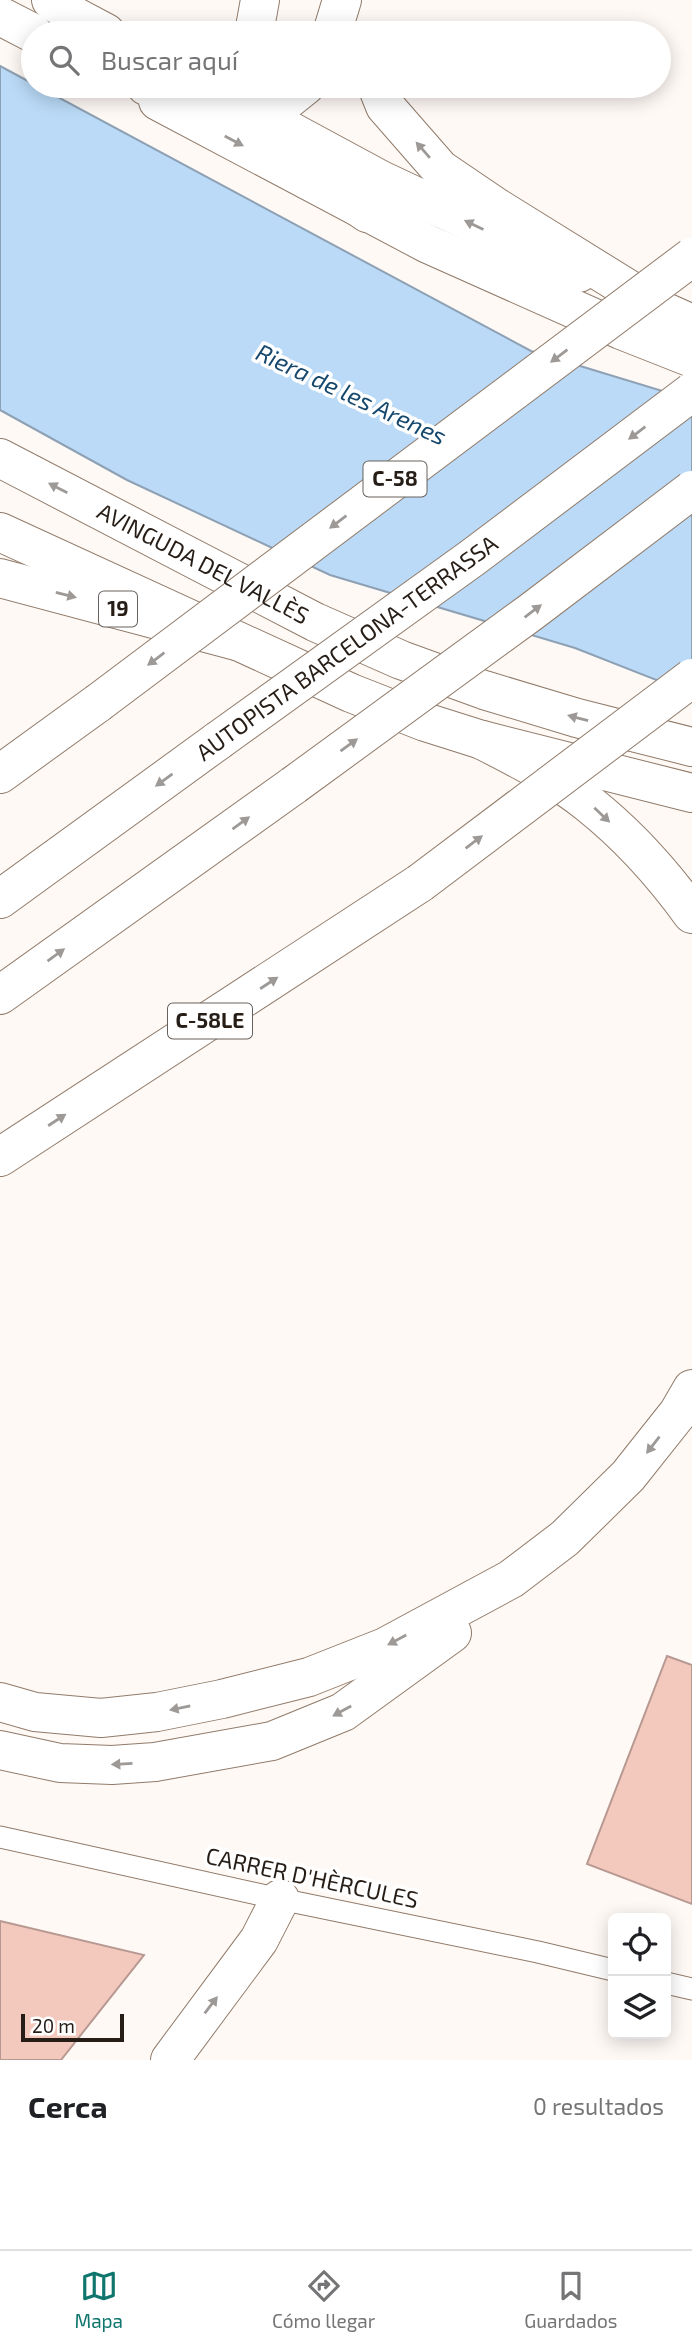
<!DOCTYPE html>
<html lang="es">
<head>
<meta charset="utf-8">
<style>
  :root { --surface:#fff; --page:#f6f6f6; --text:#202124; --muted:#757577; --line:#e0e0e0; --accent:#0f766e }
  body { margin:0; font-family:"Exo 2",sans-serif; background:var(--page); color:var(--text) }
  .controls { position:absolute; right:21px; bottom:21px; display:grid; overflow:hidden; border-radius:10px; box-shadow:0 4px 18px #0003 }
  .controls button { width:63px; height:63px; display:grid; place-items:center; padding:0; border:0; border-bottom:2px solid var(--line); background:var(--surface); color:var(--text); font:35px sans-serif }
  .scale { position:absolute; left:21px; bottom:18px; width:103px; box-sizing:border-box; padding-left:7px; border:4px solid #261d17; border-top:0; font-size:19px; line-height:24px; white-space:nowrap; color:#261d17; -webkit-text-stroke:5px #fff; paint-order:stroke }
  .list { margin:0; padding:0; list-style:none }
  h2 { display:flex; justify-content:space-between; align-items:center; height:91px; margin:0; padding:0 28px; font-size:30px }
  h2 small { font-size:23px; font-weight:400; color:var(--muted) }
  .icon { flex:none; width:38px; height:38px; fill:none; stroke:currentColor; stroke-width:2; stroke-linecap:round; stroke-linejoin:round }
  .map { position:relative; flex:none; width:692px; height:2060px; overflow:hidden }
  .search { position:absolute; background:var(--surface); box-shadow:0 4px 18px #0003; left:21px; right:21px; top:21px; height:77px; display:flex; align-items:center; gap:18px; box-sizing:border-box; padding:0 24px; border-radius:38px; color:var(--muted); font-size:26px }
  .sheet { height:189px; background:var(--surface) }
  nav { display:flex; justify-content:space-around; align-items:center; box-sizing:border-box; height:98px; border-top:2px solid var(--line); background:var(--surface); font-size:19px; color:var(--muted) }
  nav a { display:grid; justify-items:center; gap:4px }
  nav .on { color:var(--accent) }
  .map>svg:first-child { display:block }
  .water { fill:#badaf7; stroke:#8ea1b4; stroke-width:2 }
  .building { fill:#f3c8bd; stroke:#b79992; stroke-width:2 }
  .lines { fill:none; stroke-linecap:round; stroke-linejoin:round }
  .lane-casing { stroke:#917b6a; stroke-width:23 }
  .street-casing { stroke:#917b6a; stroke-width:40 }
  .secondary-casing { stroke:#917b6a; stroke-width:40 }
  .highway-casing { stroke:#917b6a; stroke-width:40 }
  .lane { stroke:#fff; stroke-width:21 }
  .street { stroke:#fff; stroke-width:38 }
  .secondary { stroke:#fff; stroke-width:38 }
  .highway { stroke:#fff; stroke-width:38 }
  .highway-bridge-casing { stroke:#917b6a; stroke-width:40; stroke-linecap:butt }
  .highway-bridge { stroke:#fff; stroke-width:38 }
  .oneway { fill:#9d9997 }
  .labels { text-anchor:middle; stroke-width:7; stroke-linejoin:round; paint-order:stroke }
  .shield { fill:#fff; stroke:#67615d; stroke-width:2 }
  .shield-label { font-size:21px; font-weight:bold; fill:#261d17 }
  .street-label { font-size:23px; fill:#261d17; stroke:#fff }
  .water-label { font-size:24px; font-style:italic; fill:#16486d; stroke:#fff }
</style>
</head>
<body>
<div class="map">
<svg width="692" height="2060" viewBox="0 0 692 2060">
  <rect width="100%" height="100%" fill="#fef9f5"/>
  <polygon class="water" points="0,66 531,351 692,400 692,694 575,648 330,575 127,480 0,410"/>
  <g class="building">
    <polygon points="667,1656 692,1665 692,1904 587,1864"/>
    <polygon points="0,1921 144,1955 61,2060 0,2060"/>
  </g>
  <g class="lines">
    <defs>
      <g id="lane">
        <polyline points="0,1837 280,1899 538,1952 613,1970"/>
        <polyline points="666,1983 692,1989"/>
      </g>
      <polyline id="street" points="170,2060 259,1940 280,1899"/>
      <g id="secondary">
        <polyline points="51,0 76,17 106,33"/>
        <polyline points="0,16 33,33"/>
        <polyline points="207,86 381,180 579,273"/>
        <polyline points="158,101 428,244 621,330 692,358"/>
        <polyline points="630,296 692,324"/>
        <path id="s1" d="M0,458L315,622L401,660L484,690L577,718L692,747"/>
        <polyline points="0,532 351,693 425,722 482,740 692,793"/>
      </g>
      <g id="highway">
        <polyline points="254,33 260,0"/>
        <polyline points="332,33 342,0"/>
        <polyline points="146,86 204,106 261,114 285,102 305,86"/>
        <path d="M254,86C256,94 258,104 261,112C277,155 332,187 367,213"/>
        <polyline points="377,86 385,106 440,169 496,207 662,310"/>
        <polyline points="0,578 236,641"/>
        <path d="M482,740C519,759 557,778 589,804C628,835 663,874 692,914"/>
        <polyline points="0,774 98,703"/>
        <polyline points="0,899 219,740"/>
        <polyline points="0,995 294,785"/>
        <polyline points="0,1157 420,883"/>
        <polyline points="0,1702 35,1712 101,1718 157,1712 222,1699 309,1677 385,1647 511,1579 565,1538 628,1476 678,1413 692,1389"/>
        <polyline points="0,1750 60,1763 112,1765 155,1762 272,1741 343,1712 452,1633"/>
      </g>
    </defs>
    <use href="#lane" class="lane-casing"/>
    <use href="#street" class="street-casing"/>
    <use href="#secondary" class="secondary-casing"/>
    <use href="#highway" class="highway-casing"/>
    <use href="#lane" class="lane"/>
    <use href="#street" class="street"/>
    <use href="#secondary" class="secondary"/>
    <use href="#highway" class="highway"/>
    <defs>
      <g id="highway-bridge">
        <polyline points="98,703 692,257"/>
        <polyline points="219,740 472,558 692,392"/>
        <polyline points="294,785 531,612 692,490"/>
        <polyline points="420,883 692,678"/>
      </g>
    </defs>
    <use href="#highway-bridge" class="highway-bridge-casing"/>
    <use href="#highway-bridge" class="highway-bridge"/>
  </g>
  <defs><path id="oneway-solid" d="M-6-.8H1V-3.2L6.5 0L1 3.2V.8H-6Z" transform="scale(1.75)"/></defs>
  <g class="oneway">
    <use href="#oneway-solid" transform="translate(234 141) rotate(28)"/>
    <use href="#oneway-solid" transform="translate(423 150) rotate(-131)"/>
    <use href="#oneway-solid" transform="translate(474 225) rotate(-154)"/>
    <use href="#oneway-solid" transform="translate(559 356) rotate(143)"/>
    <use href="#oneway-solid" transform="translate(637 433) rotate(143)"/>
    <use href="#oneway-solid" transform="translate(58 488) rotate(-153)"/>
    <use href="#oneway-solid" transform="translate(338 522) rotate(143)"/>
    <use href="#oneway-solid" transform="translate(66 595) rotate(14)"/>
    <use href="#oneway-solid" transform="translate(533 611) rotate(-37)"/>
    <use href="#oneway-solid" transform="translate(156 659) rotate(143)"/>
    <use href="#oneway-solid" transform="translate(578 718) rotate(-165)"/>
    <use href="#oneway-solid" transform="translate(349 745) rotate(-36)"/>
    <use href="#oneway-solid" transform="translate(164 780) rotate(144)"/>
    <use href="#oneway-solid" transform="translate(602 815) rotate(43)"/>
    <use href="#oneway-solid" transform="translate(241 823) rotate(-36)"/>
    <use href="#oneway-solid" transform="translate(474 842) rotate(-37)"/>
    <use href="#oneway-solid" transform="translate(56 955) rotate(-36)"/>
    <use href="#oneway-solid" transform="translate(269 983) rotate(-33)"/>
    <use href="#oneway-solid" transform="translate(57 1120) rotate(-33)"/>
    <use href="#oneway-solid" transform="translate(653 1445) rotate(128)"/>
    <use href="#oneway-solid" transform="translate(397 1640) rotate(152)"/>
    <use href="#oneway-solid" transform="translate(180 1708) rotate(168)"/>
    <use href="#oneway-solid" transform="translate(342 1711) rotate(151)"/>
    <use href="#oneway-solid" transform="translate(122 1764) rotate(177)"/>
    <use href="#oneway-solid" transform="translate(211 2005) rotate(-53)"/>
  </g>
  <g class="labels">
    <g class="shield">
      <rect x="363.5" y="461.5" width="63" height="35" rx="5"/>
      <rect x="99" y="591.5" width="38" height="35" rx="5"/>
      <rect x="168" y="1003.5" width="84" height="35" rx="5"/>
    </g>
    <g class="shield-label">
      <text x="395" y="486">C-58</text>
      <text x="118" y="616">19</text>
      <text x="210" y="1028">C-58LE</text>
    </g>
    <g class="street-label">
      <text dy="8" stroke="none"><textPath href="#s1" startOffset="229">AVINGUDA DEL VALLÈS</textPath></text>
      <text transform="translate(347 648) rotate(-36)" y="8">AUTOPISTA BARCELONA-TERRASSA</text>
      <text transform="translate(312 1878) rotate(12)" y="8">CARRER D'HÈRCULES</text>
    </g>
    <g class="water-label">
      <text transform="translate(351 395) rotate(25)" y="8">Riera de les Arenes</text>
    </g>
  </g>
</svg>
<div class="controls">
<button><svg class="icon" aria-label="locate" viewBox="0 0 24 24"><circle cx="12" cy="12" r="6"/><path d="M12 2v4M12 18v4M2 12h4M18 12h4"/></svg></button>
<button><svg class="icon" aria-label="layers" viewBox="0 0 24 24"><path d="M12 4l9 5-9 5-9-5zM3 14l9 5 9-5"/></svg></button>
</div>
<div class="scale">20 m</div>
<div class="search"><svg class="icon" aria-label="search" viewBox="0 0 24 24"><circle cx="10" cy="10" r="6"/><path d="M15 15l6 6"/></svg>Buscar aquí</div>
</div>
<section class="sheet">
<h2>Cerca<small>0 resultados</small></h2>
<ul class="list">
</ul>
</section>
<nav>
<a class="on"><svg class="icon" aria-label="map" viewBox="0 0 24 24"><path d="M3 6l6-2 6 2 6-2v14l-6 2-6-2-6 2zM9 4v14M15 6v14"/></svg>Mapa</a>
<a><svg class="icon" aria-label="directions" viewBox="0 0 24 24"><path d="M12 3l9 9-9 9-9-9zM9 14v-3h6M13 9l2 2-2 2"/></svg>Cómo llegar</a>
<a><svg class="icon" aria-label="saved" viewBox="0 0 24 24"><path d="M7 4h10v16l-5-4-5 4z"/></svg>Guardados</a>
</nav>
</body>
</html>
